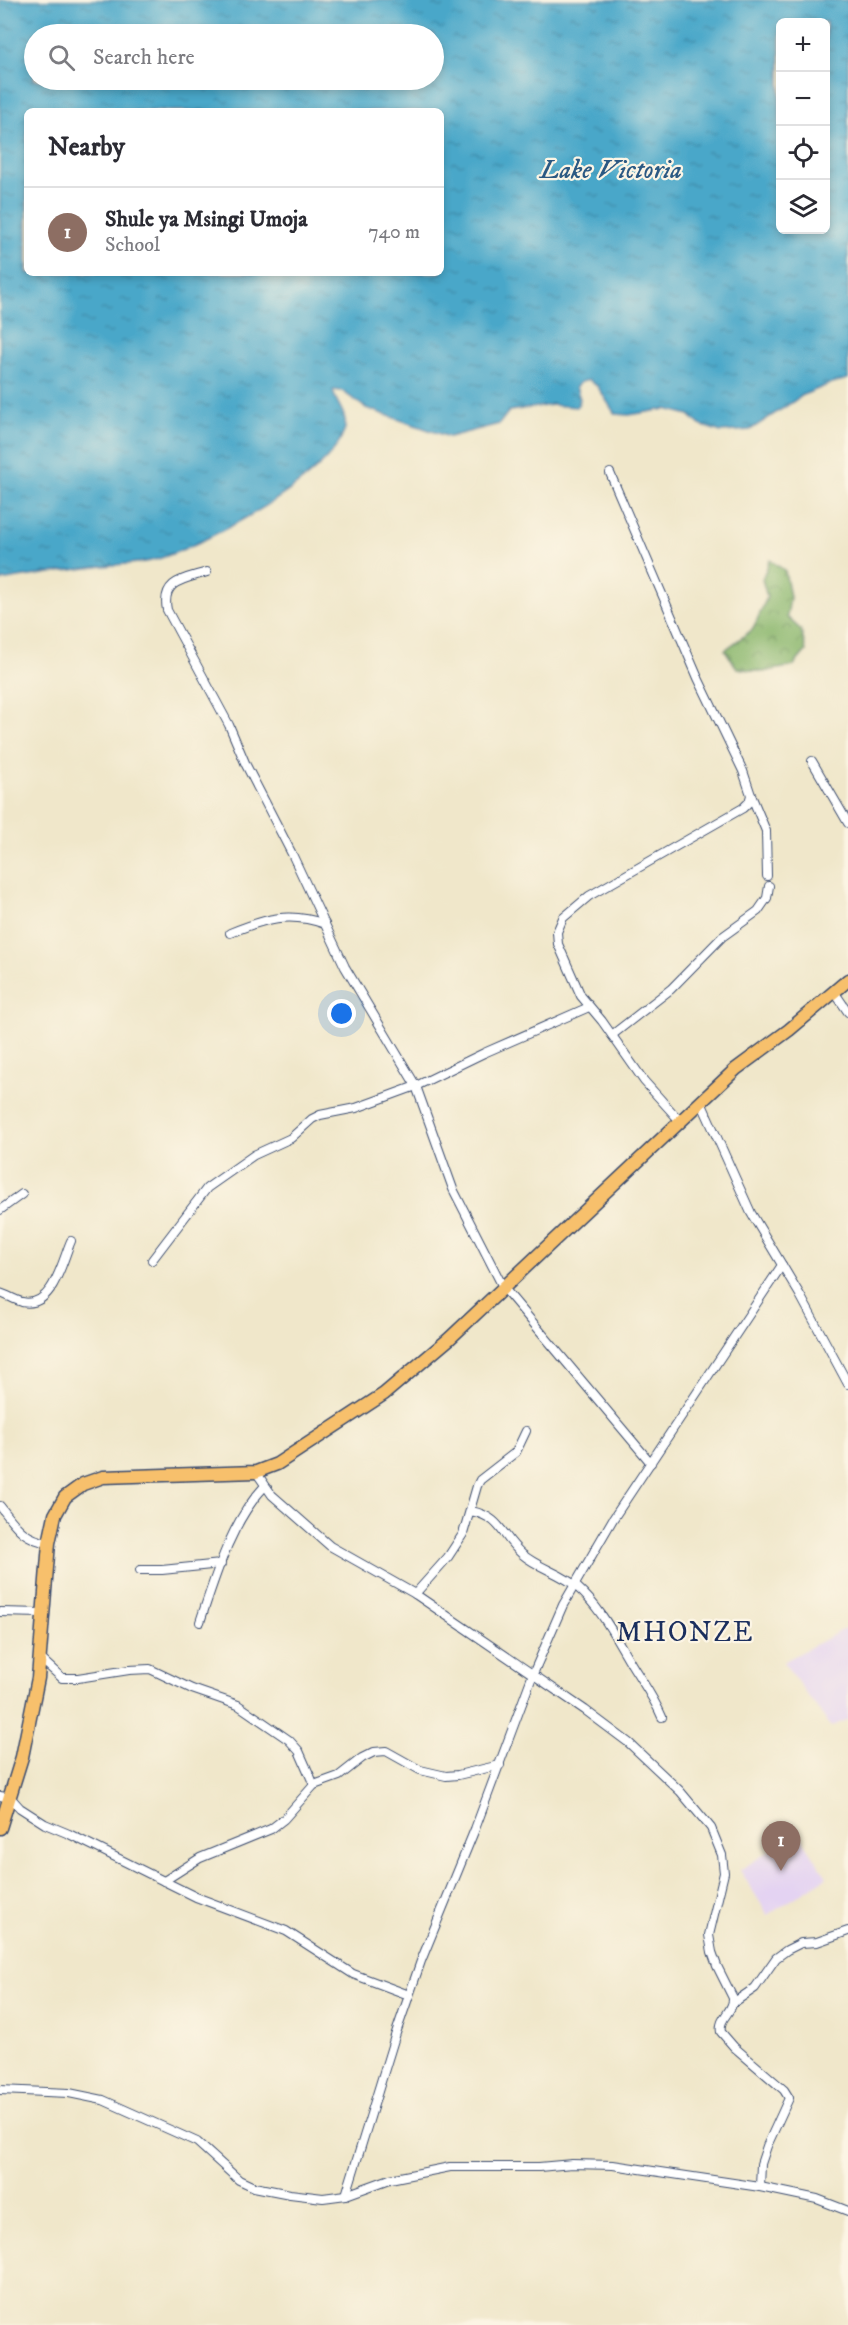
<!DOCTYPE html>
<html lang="en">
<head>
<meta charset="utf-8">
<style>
  :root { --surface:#fff; --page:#f2f2f3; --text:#2b2b33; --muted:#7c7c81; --line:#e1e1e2; --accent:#1a73e8 }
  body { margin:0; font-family:"IM FELL DW Pica",serif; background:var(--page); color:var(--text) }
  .controls { position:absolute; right:18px; top:18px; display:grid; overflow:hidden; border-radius:9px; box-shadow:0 3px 9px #0003 }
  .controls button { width:54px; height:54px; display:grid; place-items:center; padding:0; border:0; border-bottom:2px solid var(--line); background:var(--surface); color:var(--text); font:30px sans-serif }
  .you { position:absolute; left:342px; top:1014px; width:21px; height:21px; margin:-15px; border:4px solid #fff; border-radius:50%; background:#1a73e8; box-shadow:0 0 0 9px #1a73e833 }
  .badge { display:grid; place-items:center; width:39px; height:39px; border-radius:50%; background:var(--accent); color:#fff; font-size:20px; font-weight:700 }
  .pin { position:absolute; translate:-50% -50px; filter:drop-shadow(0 2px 3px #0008) }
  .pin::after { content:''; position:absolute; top:32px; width:21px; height:18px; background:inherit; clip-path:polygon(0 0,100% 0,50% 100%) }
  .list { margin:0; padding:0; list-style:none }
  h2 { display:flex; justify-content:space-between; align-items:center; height:78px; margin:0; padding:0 24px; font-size:26px }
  h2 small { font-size:20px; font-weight:400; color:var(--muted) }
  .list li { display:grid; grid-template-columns:39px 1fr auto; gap:18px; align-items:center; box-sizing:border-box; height:90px; padding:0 24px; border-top:2px solid var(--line) }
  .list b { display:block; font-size:22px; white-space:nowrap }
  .list p { margin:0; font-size:20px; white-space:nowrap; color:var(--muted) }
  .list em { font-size:20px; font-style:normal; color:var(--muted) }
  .icon { flex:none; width:33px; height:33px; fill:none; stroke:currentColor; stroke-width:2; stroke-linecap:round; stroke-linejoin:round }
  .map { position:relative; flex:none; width:848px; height:2325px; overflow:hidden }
  .search { position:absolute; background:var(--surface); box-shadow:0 3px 9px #0003; left:24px; top:24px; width:420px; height:66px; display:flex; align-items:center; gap:15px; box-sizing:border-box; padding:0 21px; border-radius:33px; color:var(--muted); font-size:22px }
  .panel { position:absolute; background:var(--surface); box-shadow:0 3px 9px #0003; left:24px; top:108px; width:420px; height:168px; border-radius:9px }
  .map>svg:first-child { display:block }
  .built { fill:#e4d3f2 }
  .forest { fill:url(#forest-crowns); stroke:#547466; stroke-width:1.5 }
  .water { fill:url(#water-ripples); stroke:#326b94; stroke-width:1.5; fill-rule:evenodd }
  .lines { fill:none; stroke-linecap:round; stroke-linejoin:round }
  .minor-casing { stroke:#3b4b6e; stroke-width:10 }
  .primary-casing { stroke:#3b4b6e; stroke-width:15 }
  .minor { stroke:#fff; stroke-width:8 }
  .primary { stroke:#f7c06c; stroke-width:12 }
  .labels { text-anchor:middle; stroke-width:4.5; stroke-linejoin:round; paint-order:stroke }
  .water-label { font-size:27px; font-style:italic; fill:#2b5983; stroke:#fcf5e5 }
  .quarter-label { font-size:28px; letter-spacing:1.5px; fill:#1b2f5e; stroke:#fcf5e5 }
</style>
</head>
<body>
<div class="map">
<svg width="848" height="2325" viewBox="0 0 848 2325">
  <defs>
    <pattern id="forest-crowns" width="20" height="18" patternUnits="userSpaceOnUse" patternTransform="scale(1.5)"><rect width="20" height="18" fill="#8cb86e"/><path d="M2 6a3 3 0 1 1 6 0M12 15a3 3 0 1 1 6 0" fill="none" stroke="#72965e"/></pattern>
    <pattern id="water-ripples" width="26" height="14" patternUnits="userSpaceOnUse" patternTransform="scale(1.5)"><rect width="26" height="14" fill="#4aa7c9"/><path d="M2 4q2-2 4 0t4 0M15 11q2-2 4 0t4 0" fill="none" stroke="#3d88a6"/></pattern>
  </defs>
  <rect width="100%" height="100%" fill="#fcf5e5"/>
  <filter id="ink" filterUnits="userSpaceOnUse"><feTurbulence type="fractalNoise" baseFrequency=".0167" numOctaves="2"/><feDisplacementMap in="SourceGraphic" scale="12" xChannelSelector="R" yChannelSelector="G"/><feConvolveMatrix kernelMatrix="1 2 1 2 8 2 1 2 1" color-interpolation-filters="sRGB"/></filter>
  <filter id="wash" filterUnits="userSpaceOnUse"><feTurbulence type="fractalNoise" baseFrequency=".008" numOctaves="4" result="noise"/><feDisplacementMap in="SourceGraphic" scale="24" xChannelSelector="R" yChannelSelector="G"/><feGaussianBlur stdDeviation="1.35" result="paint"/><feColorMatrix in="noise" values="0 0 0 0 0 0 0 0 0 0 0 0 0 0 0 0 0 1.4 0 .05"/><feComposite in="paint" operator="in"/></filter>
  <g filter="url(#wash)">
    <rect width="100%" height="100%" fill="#f0e7ca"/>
    <g class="built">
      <polygon points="848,1627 848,1719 831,1727 783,1662"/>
      <polygon points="798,1832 827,1877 768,1915 740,1870"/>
    </g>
    <polygon class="forest" points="770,560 785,571 790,597 787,617 801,630 806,651 793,666 763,672 737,668 725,650 753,629 767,597 762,579"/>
    <path class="water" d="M0,0H848V379L832,383L803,395L750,430L721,432L700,425L689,415L666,409L629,415L615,414L598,387L589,380L581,382L576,387L580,399L577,407L552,405L509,411L499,424L449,437L366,408L342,391L333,390C335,403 348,414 345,428C332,479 206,543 158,559C142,564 121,564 104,566C69,570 35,575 0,581ZM780,22H826V230H780ZM34,34H434V80H34ZM27,111H441V273H27Z"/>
  </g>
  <g filter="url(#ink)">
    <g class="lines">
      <defs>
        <g id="minor">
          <polyline points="610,473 698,678 743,771 751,795 749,802 743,808 589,896 563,918 557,932 558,944 581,996 602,1021 644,1081 680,1121"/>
          <path d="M207,572C185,579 161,580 167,610L229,725L246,765L292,854L345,967L416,1086L453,1189L503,1287L651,1463"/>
          <polyline points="812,761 848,823"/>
          <polyline points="751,795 766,831 767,876"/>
          <path d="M230,933C264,919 289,911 325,924"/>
          <polyline points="835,993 848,1012"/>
          <polyline points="612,1035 671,989 722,937 758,911 767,898 769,886"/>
          <polyline points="701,1102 751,1213 800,1295 848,1384"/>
          <polyline points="0,1210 22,1194"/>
          <polyline points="152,1260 207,1188 254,1155 291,1138 312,1119 320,1115 356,1108 416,1086 484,1053 589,1007"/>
          <path d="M0,1293C7,1295 15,1300 22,1302C53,1309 62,1261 71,1241"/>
          <path d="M256,1472L272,1495L330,1546L415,1594L585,1710L629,1743L680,1791L711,1828L722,1855L724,1873L709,1935L712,1952L717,1966L733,1998C734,2012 718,2017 721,2032L734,2047L784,2090L789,2098L767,2146L761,2164L760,2187"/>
          <path d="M0,1506C15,1525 23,1539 49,1543"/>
          <path d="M471,1511C503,1518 500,1535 522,1554C538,1568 561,1573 577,1587C602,1609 615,1637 632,1665C643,1683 654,1698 662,1717"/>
          <polyline points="140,1570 162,1570 221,1564"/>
          <polyline points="415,1594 448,1557 463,1534 477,1486 480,1480 516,1452 526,1431"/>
          <polyline points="0,1612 42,1613"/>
          <path d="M200,1622C215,1577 231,1522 264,1487"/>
          <polyline points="40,1658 62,1678 78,1678 129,1670 150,1669 192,1689 238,1705 289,1740 299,1751 314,1785"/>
          <polyline points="0,1796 11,1798 20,1808 45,1824 69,1834 196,1897 286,1931 353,1974 409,1995"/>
          <polyline points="164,1881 200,1858 271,1829 284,1819 314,1785 339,1776 362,1758 374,1752 386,1751 420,1770 446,1776 458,1775 500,1765"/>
          <polyline points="733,2003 755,1988 776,1958 787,1950 801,1943 817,1942 848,1931"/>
          <polyline points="0,2090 69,2093 103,2100 197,2142 239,2180 254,2187 290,2194 323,2198 346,2195 390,2179 450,2167 539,2167 572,2164 613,2165 760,2187 817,2199 848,2211"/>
          <polyline points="346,2195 396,2033 421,1961 475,1829 533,1674 563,1605 613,1519 782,1265"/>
        </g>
        <polyline id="primary" points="0,1828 22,1757 38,1678 49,1543 55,1515 65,1497 83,1484 103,1477 256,1472 277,1464 384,1394 449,1339 736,1069 789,1030 848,980"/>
      </defs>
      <use href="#minor" class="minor-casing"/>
      <use href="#primary" class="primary-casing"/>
      <use href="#minor" class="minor"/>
      <use href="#primary" class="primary"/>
    </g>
  </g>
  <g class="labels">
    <g class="water-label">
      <text x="611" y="178">Lake Victoria</text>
    </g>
    <g class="quarter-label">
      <text x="685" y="1641">MHONZE</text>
    </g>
  </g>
</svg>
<div class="controls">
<button>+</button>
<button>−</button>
<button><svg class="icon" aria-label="locate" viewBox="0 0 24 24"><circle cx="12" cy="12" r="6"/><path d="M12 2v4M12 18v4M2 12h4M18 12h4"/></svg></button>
<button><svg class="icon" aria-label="layers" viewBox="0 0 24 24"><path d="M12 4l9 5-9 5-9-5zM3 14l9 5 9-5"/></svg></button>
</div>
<div class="you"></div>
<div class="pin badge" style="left:781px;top:1871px;background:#8d6e63">1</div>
<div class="search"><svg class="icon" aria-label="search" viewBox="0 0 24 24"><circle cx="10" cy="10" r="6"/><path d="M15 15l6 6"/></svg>Search here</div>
<section class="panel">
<h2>Nearby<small></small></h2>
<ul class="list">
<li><span class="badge" style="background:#8d6e63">1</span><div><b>Shule ya Msingi Umoja</b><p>School</p></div><em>740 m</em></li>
</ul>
</section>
</div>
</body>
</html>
